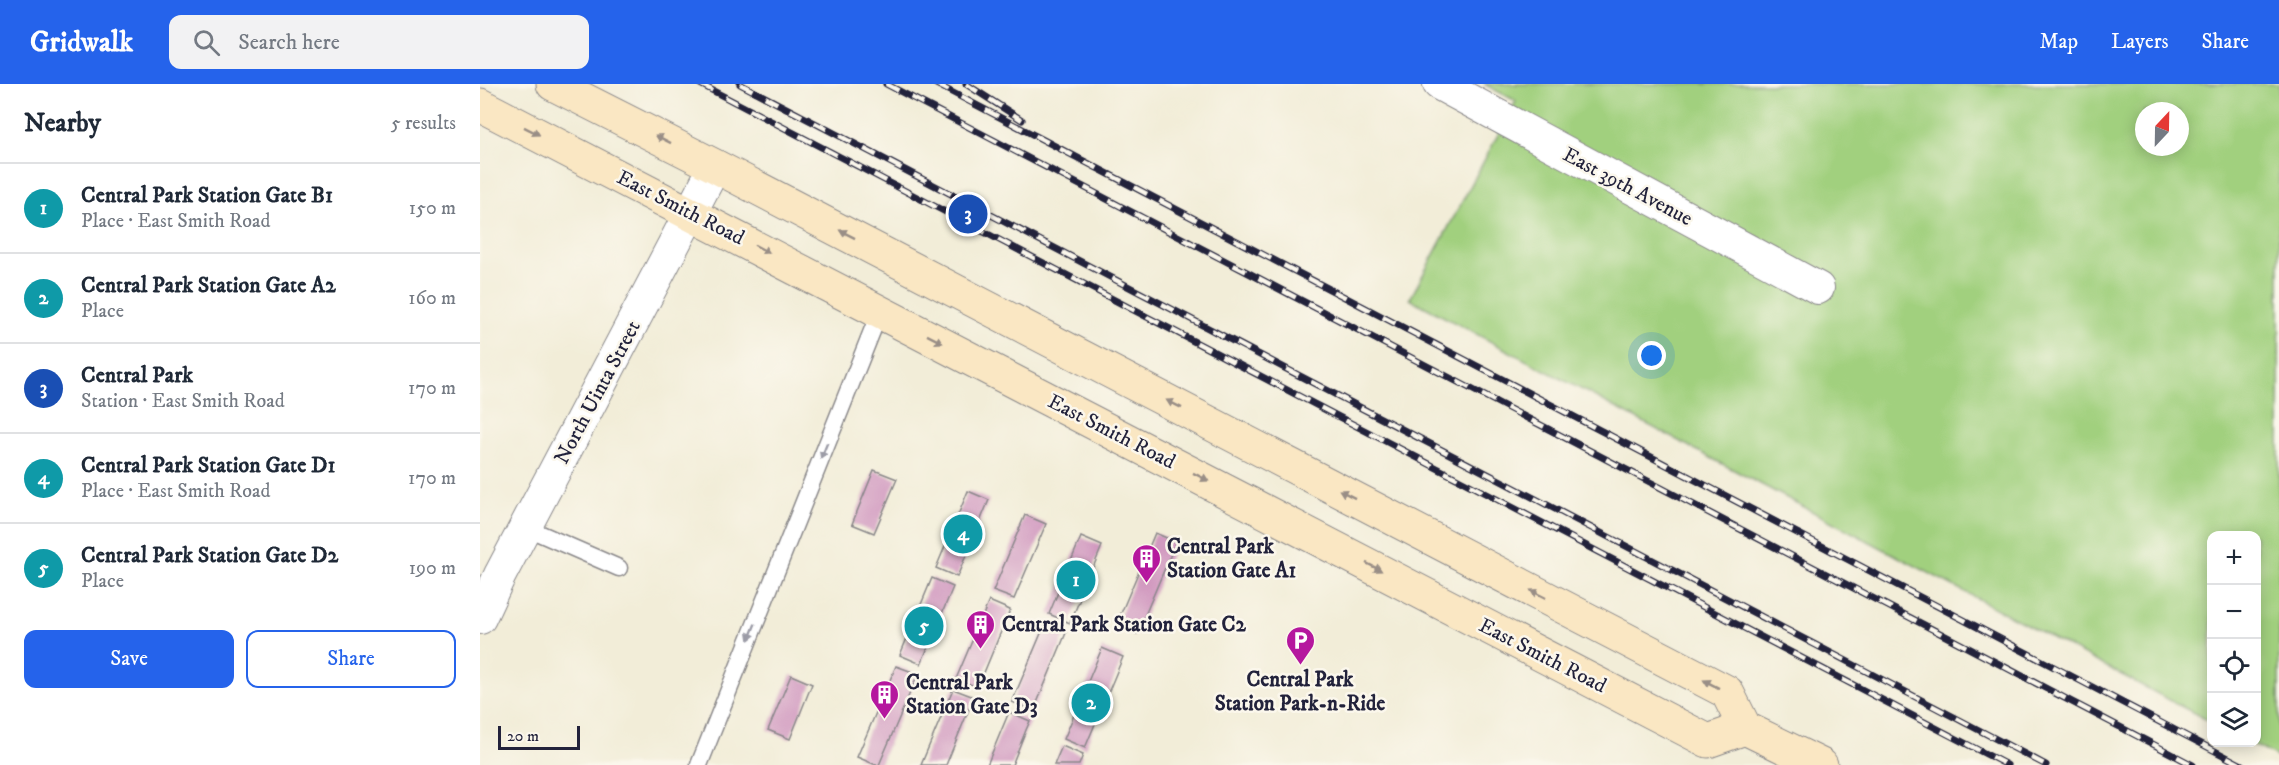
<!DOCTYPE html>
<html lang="en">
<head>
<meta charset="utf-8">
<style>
  :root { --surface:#fff; --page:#f2f2f3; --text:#1f2937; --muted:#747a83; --line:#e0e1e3; --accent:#2563eb }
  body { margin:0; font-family:"IM FELL DW Pica",serif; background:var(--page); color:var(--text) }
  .controls { position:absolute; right:18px; bottom:18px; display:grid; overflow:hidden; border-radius:12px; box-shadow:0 3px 15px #0003 }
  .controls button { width:54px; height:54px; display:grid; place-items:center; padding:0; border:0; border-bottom:2px solid var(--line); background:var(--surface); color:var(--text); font:30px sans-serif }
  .compass { position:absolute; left:1655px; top:18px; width:54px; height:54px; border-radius:50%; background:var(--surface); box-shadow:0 3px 15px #0003; rotate:22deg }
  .scale { position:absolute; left:18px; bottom:15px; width:82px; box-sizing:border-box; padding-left:6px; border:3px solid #22223b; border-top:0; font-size:16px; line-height:21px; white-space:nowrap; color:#22223b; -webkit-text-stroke:4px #fbf7ec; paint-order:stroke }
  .you { position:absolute; left:1172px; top:272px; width:21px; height:21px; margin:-15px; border:4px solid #fff; border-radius:50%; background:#1a73e8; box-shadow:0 0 0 9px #1a73e833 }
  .badge { display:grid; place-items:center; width:39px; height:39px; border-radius:50%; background:var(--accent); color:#fff; font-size:20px; font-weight:700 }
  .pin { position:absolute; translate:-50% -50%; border:3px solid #fff; box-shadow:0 2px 6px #0006 }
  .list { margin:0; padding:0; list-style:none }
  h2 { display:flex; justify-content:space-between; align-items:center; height:78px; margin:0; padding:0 24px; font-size:26px }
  h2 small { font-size:20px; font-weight:400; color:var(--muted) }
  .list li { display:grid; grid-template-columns:39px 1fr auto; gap:18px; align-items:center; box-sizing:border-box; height:90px; padding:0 24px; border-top:2px solid var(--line) }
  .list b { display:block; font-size:22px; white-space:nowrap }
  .list p { margin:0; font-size:20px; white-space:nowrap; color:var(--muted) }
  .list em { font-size:20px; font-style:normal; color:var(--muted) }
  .actions { display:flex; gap:12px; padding:18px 24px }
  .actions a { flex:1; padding:14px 0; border:2px solid var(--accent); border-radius:12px; text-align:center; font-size:21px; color:var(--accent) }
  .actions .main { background:var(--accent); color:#fff }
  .icon { flex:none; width:33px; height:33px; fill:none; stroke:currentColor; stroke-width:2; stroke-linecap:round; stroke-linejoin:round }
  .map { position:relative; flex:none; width:1799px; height:681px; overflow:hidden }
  header { display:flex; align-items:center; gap:36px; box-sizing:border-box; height:84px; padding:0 30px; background:var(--accent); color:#fff }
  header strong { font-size:28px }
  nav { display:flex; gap:33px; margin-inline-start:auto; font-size:21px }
  .search { width:420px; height:54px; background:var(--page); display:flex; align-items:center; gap:15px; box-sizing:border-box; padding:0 21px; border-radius:12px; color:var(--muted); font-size:22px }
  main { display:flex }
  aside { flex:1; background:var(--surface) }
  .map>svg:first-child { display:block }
  .green { fill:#a1d07e; stroke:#62795c; stroke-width:1.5; fill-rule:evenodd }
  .building { fill:#d19ac0 }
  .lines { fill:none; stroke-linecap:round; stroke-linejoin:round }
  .lane-casing { stroke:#8a888a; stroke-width:19 }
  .street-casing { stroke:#8a888a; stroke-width:34 }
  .secondary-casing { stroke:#8a888a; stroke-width:35 }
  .lane { stroke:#fff; stroke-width:16 }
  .street { stroke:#fff; stroke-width:32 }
  .secondary { stroke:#fae7c3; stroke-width:33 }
  .rail-casing { stroke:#22223b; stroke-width:7 }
  .rail { stroke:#fbf7ec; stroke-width:4.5; stroke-dasharray:14; stroke-linecap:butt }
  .oneway { fill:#998e86 }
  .oneway2 { fill:#9c9ca7 }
  .labels { text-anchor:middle; stroke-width:5; stroke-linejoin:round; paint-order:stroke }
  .street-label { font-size:21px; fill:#22223b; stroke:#fbf7ec }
  .poi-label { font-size:21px; font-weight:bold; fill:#22223b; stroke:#fbf7ec; text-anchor:start }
</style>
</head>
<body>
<header>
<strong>Gridwalk</strong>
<div class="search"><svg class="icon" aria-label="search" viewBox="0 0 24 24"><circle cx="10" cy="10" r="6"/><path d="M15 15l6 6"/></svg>Search here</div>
<nav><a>Map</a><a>Layers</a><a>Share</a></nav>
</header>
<main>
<aside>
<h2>Nearby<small>5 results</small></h2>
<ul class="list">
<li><span class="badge" style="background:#0f9aa8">1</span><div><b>Central Park Station Gate B1</b><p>Place · East Smith Road</p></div><em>150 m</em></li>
<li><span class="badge" style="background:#0f9aa8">2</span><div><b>Central Park Station Gate A2</b><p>Place</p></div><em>160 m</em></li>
<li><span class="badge" style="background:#1a4fb4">3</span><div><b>Central Park</b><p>Station · East Smith Road</p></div><em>170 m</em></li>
<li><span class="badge" style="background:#0f9aa8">4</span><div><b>Central Park Station Gate D1</b><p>Place · East Smith Road</p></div><em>170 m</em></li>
<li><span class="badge" style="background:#0f9aa8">5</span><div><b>Central Park Station Gate D2</b><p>Place</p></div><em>190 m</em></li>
</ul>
<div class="actions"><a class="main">Save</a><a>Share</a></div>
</aside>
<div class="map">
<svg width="1799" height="681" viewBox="0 0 1799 681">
  <rect width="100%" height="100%" fill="#fbf7ec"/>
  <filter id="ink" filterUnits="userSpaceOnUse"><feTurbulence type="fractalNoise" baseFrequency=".0167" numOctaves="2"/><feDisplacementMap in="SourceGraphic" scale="12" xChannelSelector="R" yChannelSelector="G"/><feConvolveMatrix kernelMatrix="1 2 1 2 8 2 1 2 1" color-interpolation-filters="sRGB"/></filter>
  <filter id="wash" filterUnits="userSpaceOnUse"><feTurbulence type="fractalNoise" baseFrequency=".008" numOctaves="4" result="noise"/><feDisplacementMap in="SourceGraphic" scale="24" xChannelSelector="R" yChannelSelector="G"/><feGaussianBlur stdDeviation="1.35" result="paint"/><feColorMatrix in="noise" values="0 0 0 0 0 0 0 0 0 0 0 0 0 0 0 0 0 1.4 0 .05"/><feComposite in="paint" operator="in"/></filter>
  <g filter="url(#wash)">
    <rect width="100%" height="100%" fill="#f2edd8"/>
    <path class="green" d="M1004,0H1799V674L1770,659L1776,658V452H1732L1731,638L930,215L1036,17ZM1664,27H1700V63H1664Z"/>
    <g id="blocks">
      <g class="building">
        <polygon points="394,386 417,395 394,449 372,440"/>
        <polygon points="488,407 509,416 477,493 456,484"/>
        <polygon points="545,431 566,440 534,515 513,507"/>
        <polygon points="675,449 696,458 657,550 636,541"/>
        <polygon points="601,453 622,462 590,539 569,530"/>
        <polygon points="452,494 473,503 441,580 420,571"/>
        <polygon points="509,517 530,526 498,603 476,595"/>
        <polygon points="565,540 586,549 554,626 532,618"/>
        <polygon points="622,564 643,573 605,664 584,655"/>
        <polygon points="416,582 438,590 399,681 396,681 377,673"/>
        <polygon points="311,591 332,600 310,655 288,646"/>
        <polygon points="473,605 494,613 466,681 441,681"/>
        <polygon points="529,628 550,637 546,646 532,681 507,681"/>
        <polygon points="582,662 603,671 599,681 574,681"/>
      </g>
    </g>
  </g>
  <g filter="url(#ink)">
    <use href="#blocks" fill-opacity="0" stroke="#8a888a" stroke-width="1.5"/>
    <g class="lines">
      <defs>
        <g id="lane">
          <polyline points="45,443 139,484"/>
          <polyline points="219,681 400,227"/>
        </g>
        <g id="street">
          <polyline points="959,0 1338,204"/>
          <polyline points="0,534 20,491 235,82"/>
        </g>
        <g id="secondary">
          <polyline points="73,0 235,82 1247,608 1265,644 1341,681"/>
          <polyline points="0,21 1228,657 1265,644"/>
        </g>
      </defs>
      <use href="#lane" class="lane-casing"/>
      <use href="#street" class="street-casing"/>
      <use href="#secondary" class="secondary-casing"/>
      <use href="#lane" class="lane"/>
      <use href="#street" class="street"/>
      <use href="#secondary" class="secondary"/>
      <defs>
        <g id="rail">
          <polyline points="220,0 1527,681"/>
          <polyline points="260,0 1566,681"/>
          <polyline points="406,0 1713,681"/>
          <polyline points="456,0 1762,681"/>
          <polyline points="486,0 542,36"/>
        </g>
      </defs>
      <use href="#rail" class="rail-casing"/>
      <use href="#rail" class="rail"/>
    </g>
    <defs><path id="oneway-solid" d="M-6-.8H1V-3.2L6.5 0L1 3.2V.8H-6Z" transform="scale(1.5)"/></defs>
    <g class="oneway">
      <use href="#oneway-solid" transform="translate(52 47) rotate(27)"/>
      <use href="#oneway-solid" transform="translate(183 55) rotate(-153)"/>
      <use href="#oneway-solid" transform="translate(367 150) rotate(-153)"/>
      <use href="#oneway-solid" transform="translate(282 165) rotate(28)"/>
      <use href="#oneway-solid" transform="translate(455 255) rotate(27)"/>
      <use href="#oneway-solid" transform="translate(694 320) rotate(-153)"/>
      <use href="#oneway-solid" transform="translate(721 393) rotate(27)"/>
      <use href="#oneway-solid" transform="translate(867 410) rotate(-153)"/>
      <use href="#oneway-solid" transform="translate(894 483) rotate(27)"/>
      <use href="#oneway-solid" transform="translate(1058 510) rotate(-153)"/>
      <use href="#oneway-solid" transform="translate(1231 600) rotate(-153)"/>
    </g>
    <g class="oneway2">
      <use href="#oneway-solid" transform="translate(344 367) rotate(112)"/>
      <use href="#oneway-solid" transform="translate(272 548) rotate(112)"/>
    </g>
  </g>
  <defs>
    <symbol id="building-pin" viewBox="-11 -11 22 30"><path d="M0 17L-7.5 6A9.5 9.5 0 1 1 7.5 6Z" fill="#b5179e" stroke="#fbf7ec"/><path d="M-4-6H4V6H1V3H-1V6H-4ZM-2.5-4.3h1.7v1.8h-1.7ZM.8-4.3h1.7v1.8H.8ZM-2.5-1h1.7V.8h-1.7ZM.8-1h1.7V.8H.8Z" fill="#fff"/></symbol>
    <symbol id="parking-pin" viewBox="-11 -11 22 30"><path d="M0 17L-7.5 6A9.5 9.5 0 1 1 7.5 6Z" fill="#b5179e" stroke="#fbf7ec"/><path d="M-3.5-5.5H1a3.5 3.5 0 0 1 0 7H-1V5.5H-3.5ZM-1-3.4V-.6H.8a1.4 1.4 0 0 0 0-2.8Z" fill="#fff"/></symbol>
  </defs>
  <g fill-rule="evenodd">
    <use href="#building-pin" x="650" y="458" width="33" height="45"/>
    <use href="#building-pin" x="484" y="524" width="33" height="45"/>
    <use href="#parking-pin" x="804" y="540" width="33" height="45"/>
    <use href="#building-pin" x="388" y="594" width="33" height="45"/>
  </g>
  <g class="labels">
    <g class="street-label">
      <text transform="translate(1148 102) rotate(28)" y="7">East 39th Avenue</text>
      <text transform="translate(201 123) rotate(27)" y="7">East Smith Road</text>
      <text transform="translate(117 308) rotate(-62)" y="7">North Uinta Street</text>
      <text transform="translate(632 347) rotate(27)" y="7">East Smith Road</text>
      <text transform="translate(1063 571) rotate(27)" y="7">East Smith Road</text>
    </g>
    <g class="poi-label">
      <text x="687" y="469">Central Park<tspan x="687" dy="24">Station Gate A1</tspan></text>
      <text x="522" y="547">Central Park Station Gate C2</text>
      <text x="820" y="602" text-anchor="middle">Central Park<tspan x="820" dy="24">Station Park-n-Ride</tspan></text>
      <text x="426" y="605">Central Park<tspan x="426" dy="24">Station Gate D3</tspan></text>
    </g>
  </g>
</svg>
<div class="controls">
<button>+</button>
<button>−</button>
<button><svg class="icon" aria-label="locate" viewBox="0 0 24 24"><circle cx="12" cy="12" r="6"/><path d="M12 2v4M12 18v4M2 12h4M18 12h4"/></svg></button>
<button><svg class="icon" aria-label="layers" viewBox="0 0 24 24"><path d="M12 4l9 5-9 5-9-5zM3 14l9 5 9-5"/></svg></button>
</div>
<svg class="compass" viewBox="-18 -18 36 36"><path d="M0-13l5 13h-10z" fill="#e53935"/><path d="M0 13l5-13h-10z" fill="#747a83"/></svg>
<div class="scale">20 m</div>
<div class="you"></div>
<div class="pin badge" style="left:596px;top:496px;background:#0f9aa8">1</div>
<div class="pin badge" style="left:611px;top:619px;background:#0f9aa8">2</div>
<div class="pin badge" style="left:488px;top:130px;background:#1a4fb4">3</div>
<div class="pin badge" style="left:483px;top:450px;background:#0f9aa8">4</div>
<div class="pin badge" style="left:444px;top:542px;background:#0f9aa8">5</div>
</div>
</main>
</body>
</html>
